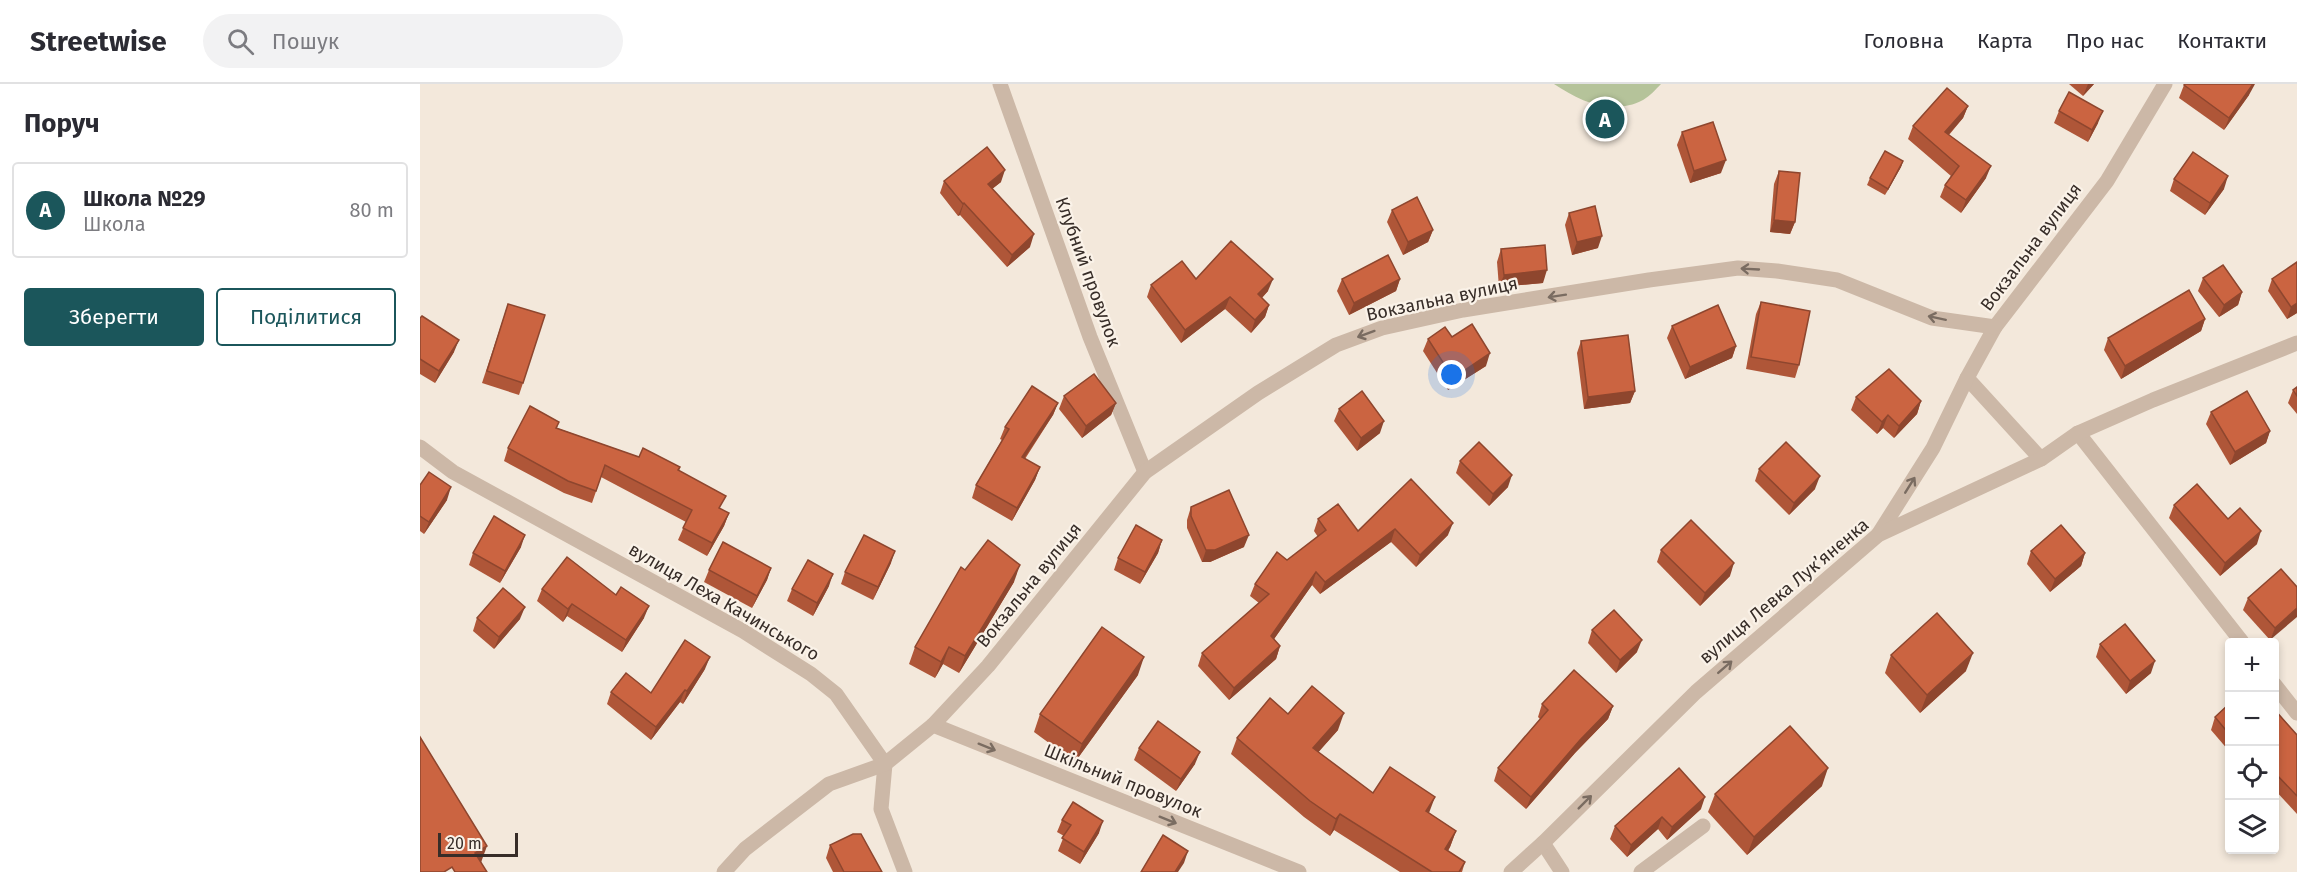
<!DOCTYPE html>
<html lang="uk">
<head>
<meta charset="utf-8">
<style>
  :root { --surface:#fff; --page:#f2f2f3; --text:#2b2b33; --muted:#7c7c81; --line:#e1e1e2; --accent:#1b565b }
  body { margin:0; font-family:"Fira Sans",sans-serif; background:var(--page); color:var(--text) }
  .controls { position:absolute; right:18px; bottom:18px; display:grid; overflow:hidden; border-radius:6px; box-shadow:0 3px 9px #0003 }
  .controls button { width:54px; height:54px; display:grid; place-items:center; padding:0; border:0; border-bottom:2px solid var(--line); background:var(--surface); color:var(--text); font:30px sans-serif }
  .scale { position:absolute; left:18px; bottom:15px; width:80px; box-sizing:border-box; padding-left:6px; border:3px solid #372d28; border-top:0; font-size:16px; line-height:21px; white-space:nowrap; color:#372d28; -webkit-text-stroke:4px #faf2e8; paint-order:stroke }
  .you { position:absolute; left:1032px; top:291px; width:21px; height:21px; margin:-15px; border:4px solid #fff; border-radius:50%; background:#1a73e8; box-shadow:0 0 0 9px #1a73e833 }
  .badge { display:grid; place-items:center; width:39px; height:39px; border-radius:50%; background:var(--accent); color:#fff; font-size:20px; font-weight:700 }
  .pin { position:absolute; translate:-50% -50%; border:3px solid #fff; box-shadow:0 2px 6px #0006 }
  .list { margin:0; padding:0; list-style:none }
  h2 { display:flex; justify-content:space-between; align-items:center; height:78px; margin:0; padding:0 24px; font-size:26px }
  h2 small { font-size:20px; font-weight:400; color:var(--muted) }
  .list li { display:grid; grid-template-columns:39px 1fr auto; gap:18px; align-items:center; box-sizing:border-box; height:96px; margin:0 12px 12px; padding:0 12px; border:2px solid var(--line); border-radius:6px }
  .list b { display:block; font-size:22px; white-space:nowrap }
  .list p { margin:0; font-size:20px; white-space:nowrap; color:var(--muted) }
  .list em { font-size:20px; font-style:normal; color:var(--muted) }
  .actions { display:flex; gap:12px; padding:18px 24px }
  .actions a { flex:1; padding:14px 0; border:2px solid var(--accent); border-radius:6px; text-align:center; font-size:21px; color:var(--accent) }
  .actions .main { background:var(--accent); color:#fff }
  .icon { flex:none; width:33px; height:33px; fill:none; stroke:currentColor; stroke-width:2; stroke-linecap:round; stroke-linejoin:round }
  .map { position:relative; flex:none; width:1877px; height:788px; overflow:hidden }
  header { display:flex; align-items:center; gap:36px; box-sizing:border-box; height:84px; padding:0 30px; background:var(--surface); border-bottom:2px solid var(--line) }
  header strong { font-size:28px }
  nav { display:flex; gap:33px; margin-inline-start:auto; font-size:21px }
  .search { width:420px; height:54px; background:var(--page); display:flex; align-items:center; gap:15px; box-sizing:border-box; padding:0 21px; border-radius:33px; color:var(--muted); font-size:22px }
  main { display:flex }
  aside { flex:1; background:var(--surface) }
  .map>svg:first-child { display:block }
  .green { fill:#b5c39a }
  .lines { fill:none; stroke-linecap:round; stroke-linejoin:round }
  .minor { stroke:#ccb8a7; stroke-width:15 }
  .wall { fill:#af5638 }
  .shaded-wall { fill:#8e462e }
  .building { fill:#cb6441; stroke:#8e462e; stroke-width:1.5 }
  .oneway { stroke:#7a6c61 }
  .labels { text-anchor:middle; stroke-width:4.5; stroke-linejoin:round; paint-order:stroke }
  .street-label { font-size:18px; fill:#372d28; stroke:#faf2e8 }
</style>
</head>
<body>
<header>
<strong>Streetwise</strong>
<div class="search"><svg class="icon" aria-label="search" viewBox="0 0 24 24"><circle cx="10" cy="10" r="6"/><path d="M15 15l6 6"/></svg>Пошук</div>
<nav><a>Головна</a><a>Карта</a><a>Про нас</a><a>Контакти</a></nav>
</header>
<main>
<aside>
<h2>Поруч<small></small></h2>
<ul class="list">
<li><span class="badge">A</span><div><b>Школа №29</b><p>Школа</p></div><em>80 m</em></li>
</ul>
<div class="actions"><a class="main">Зберегти</a><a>Поділитися</a></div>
</aside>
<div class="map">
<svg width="1877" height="788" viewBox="0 0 1877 788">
  <rect width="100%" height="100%" fill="#f3e8db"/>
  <path class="green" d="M1134,0H1241C1236,5 1230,12 1223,16C1192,32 1161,18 1134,0Z"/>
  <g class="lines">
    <g class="minor">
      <polyline points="580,0 670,253 725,388"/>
      <polyline points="1547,294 1621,375"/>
      <polyline points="1658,349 1822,558"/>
      <polyline points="0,363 33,388 323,547 391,590 416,610 465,680 461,725 485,788"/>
      <polyline points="1458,451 1513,364 1547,294 1575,243 1687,97 1745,0"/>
      <polyline points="1854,600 1877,629"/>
      <polyline points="513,641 879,788"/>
      <polyline points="1123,759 1142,788"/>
      <polyline points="304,788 325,765 409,700 465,680 513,641 568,582 725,388 838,309 916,261 962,244 1043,226 1229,196 1318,184 1357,187 1417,196 1512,234 1575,243"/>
      <polyline points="1091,788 1123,759 1276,608 1458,451 1621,375 1658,349 1733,316 1877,259"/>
      <polyline points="1221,788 1283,742"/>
    </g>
  </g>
  <g class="wall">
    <polygon points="1649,0 1674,0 1663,12"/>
    <polygon points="1764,1 1829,11 1804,46 1759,14"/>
    <polygon points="1548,22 1543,34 1529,51 1566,94 1541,129 1520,113 1525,101 1531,92 1488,55 1493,42"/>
    <polygon points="1639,27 1678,39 1668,58 1634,39"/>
    <polygon points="1262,48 1301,89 1270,99 1257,61"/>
    <polygon points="1483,77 1481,83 1465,111 1447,101 1450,94"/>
    <polygon points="1359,87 1375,138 1370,150 1350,148 1354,100"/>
    <polygon points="1754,95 1804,105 1785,131 1750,107"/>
    <polygon points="524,97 581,98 572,105 610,163 587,183 540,131 538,132 520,109"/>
    <polygon points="972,126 1013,146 1008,158 983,171 967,138"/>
    <polygon points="1149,129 1178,164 1152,171 1145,141"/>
    <polygon points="1081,165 1123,199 1079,203 1077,178"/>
    <polygon points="1783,194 1822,208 1818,221 1799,233 1778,207"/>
    <polygon points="922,195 980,195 976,207 929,231 917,207"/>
    <polygon points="1852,195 1877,229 1867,235 1848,207"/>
    <polygon points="731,201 848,207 842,214 849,221 845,233 831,249 805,225 761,259 727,213"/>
    <polygon points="1341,218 1379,281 1375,294 1326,285 1336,230"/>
    <polygon points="88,220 103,299 99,311 62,299"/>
    <polygon points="0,234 34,268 15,299 0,290"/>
    <polygon points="1785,235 1781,247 1701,295 1684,266 1688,254"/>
    <polygon points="1252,242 1316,262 1312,274 1265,295 1247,254"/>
    <polygon points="1032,253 1066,282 1028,306 1003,267 1008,255"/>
    <polygon points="1161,257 1215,307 1210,319 1164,325 1157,269"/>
    <polygon points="1877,303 1877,330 1868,319 1873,306"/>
    <polygon points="644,312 696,319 691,331 662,354 639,325"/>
    <polygon points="1436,313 1501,317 1497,330 1474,354 1463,344 1457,350 1431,326"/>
    <polygon points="638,319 633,331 605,375 620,383 615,396 592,437 552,414 556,401 582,356 580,355 585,343"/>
    <polygon points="919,325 960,349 937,367 914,337"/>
    <polygon points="1791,328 1850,347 1846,359 1810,381 1786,340"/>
    <polygon points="139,338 137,344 219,373 260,383 259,387 301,425 309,429 304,442 287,472 258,456 266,438 181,393 172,419 144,409 84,377 88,364"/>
    <polygon points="1040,377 1088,403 1069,422 1036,389"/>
    <polygon points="1339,385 1395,405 1369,431 1335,397"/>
    <polygon points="991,395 1028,451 996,483 971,458 900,510 892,501 854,555 860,562 856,575 809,616 778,582 782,569 839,519 830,512 835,500 898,453 894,447 898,435 938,447"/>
    <polygon points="0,401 27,416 4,450 0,447"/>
    <polygon points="1754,421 1808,435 1837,460 1800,492 1749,434"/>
    <polygon points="771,423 824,463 790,478 782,478 767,444 767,436"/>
    <polygon points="742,456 738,469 720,500 694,486 698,474"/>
    <polygon points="101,463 80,499 49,481 53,469"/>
    <polygon points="1241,466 1310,492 1280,522 1237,478"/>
    <polygon points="1611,467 1665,469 1661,482 1630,508 1607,480"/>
    <polygon points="471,479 453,516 421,500 425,488"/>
    <polygon points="351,484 347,496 332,524 284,498 289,486"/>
    <polygon points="545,486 594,498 539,589 523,580 515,594 489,580 495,563"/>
    <polygon points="409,502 393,532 367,517 372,505"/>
    <polygon points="1877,503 1850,556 1823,526 1828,514"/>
    <polygon points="122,505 224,534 202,568 147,532 143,538 117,517"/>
    <polygon points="57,534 100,535 74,565 53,547"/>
    <polygon points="1172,546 1217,568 1196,589 1168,559"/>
    <polygon points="1680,560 1731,589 1706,610 1676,573"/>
    <polygon points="1471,571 1546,587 1500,629 1465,589"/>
    <polygon points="285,585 263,620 260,618 231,656 187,620 191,608 231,609"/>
    <polygon points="718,591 655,678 614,648 620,630"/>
    <polygon points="1122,620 1193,622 1188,635 1155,669 1106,725 1074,697 1078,684 1120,635 1118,633"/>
    <polygon points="1809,620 1809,667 1791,646 1795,633"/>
    <polygon points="1854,625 1877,651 1877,730 1854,705"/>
    <polygon points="868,630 918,646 898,668 953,709 1009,729 1036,747 1030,763 1028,767 1045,778 1042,788 980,788 914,746 910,752 884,733 811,670 817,654"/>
    <polygon points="719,664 775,680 756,707 714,676"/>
    <polygon points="1402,702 1327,771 1288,728 1295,710"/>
    <polygon points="1281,725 1247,756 1238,745 1207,773 1190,755 1195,742"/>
    <polygon points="642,736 679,749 660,780 638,767 644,752 637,748"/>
    <polygon points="410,761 462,788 413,788 406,774"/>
  </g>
  <g class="shaded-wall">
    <polygon points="1668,0 1674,0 1663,12"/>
    <polygon points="1833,0 1835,0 1829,11 1804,46 1809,34"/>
    <polygon points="1548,22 1543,34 1520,60 1525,48"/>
    <polygon points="1683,27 1678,39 1668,58 1672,46"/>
    <polygon points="1306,76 1301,89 1270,99 1274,87"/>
    <polygon points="1483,77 1481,83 1465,111 1468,105"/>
    <polygon points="1571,82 1566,94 1541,129 1546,116"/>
    <polygon points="585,86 581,98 563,112 568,100"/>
    <polygon points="1808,92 1804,105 1785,131 1790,119"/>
    <polygon points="544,119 540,131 538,132 543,120"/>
    <polygon points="1354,136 1375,138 1370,150 1350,148"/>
    <polygon points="1013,146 1008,158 983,171 988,158"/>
    <polygon points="614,150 610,163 587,183 592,171"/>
    <polygon points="1182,152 1178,164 1152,171 1157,158"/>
    <polygon points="1127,186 1123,199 1079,203 1084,191"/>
    <polygon points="853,195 848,207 833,223 838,210"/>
    <polygon points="980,195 976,207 929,231 934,219"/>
    <polygon points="1822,208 1818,221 1799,233 1804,221"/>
    <polygon points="810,213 805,225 761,259 765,246"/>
    <polygon points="1877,219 1877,229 1867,235 1871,223"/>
    <polygon points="849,221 845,233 831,249 835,236"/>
    <polygon points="1785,235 1781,247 1701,295 1705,282"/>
    <polygon points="39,256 34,268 15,299 19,287"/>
    <polygon points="1316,262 1312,274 1265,295 1270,283"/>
    <polygon points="1070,269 1066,282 1028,306 1033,294"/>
    <polygon points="1215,307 1210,319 1164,325 1168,313"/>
    <polygon points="1501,317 1497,330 1474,354 1479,342"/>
    <polygon points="638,319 633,331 597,385 602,373"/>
    <polygon points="696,319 691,331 662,354 666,342"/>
    <polygon points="1468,331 1463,344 1457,350 1462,338"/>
    <polygon points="964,337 960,349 937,367 941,354"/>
    <polygon points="1850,347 1846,359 1810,381 1815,368"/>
    <polygon points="620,383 615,396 592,437 597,424"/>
    <polygon points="1092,391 1088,403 1069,422 1073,410"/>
    <polygon points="1400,392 1395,405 1369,431 1374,419"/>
    <polygon points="31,403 27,416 4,450 9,438"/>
    <polygon points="309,429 304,442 287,472 292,459"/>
    <polygon points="1033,439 1028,451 996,483 1000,471"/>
    <polygon points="975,445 971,458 900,510 905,498"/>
    <polygon points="1841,447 1837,460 1800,492 1805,479"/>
    <polygon points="105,451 101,463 80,499 85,487"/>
    <polygon points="829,451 824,463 790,478 782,478 786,466"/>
    <polygon points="742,456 738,469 720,500 725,488"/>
    <polygon points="475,467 471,479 453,516 458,503"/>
    <polygon points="1665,469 1661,482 1630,508 1635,495"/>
    <polygon points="1314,479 1310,492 1280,522 1285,509"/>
    <polygon points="600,481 594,498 539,589 545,572"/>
    <polygon points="351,484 347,496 332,524 337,512"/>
    <polygon points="896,488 892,501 847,565 851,552"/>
    <polygon points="413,490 409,502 393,532 397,519"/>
    <polygon points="152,520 147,532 143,538 148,525"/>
    <polygon points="229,522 224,534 202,568 206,556"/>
    <polygon points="105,523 100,535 74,565 79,553"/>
    <polygon points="1877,524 1877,533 1850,556 1855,544"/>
    <polygon points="1222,556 1217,568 1196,589 1200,576"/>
    <polygon points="860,562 856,575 809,616 814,604"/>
    <polygon points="529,563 523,580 515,594 521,578"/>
    <polygon points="1553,569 1546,587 1500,629 1507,611"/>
    <polygon points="290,573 285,585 263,620 267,607"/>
    <polygon points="724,573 718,591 655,678 662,660"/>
    <polygon points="1735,577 1731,589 1706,610 1710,597"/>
    <polygon points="265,606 260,618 231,656 236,643"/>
    <polygon points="1193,622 1188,635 1155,669 1106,725 1111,713 1160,656"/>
    <polygon points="924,629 918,646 888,680 893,664"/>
    <polygon points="780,668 775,680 756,707 761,695"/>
    <polygon points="1408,684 1402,702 1327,771 1334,753"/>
    <polygon points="1015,713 1009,729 1006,727"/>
    <polygon points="1285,713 1281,725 1247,756 1252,743"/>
    <polygon points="920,730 914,746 910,752 916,735"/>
    <polygon points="1242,733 1238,745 1207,773 1211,761"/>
    <polygon points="683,737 679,749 660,780 664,768"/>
    <polygon points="1036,747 1030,763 1019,781 1025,765"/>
    <polygon points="67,762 59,784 55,769"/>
    <polygon points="768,767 764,779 758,788 755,788"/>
  </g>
  <g class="building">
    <polygon points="1765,0 1833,0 1809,34 1764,1"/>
    <polygon points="1527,4 1548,22 1525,48 1571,82 1546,116 1525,101 1539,82 1493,42"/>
    <polygon points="1649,8 1683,27 1672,46 1639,27"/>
    <polygon points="1293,38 1306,76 1274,87 1262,48"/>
    <polygon points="567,63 585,86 568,100 614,150 592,171 544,119 543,120 524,97"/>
    <polygon points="1465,67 1483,77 1468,105 1450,94"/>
    <polygon points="1773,68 1808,92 1790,119 1754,95"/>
    <polygon points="1359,87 1380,89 1375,138 1354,136"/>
    <polygon points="997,113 1013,146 988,158 972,126"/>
    <polygon points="1175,122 1182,152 1157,158 1149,129"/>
    <polygon points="811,157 853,195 838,210 849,221 835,236 810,213 765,246 731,201 762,177 776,195"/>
    <polygon points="1125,161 1127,186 1084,191 1081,165"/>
    <polygon points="968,171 980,195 934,219 922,195"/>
    <polygon points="1877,178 1877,219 1871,223 1852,195"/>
    <polygon points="1803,181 1822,208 1804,221 1783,194"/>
    <polygon points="1769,206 1785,235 1705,282 1688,254"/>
    <polygon points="1341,218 1390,227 1379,281 1331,273"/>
    <polygon points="88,220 125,231 103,299 67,287"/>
    <polygon points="1298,221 1316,262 1270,283 1252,242"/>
    <polygon points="2,232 39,256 19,287 0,275 0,234"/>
    <polygon points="1052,240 1070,269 1033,294 1008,255 1025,243 1032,253"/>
    <polygon points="1208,251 1215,307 1168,313 1161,257"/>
    <polygon points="1469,285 1501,317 1479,342 1468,331 1462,338 1436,313"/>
    <polygon points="674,290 696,319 666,342 644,312"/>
    <polygon points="612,302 638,319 602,373 620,383 597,424 556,401 589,345 585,343"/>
    <polygon points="1877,303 1877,312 1873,306"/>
    <polygon points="942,307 964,337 941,354 919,325"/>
    <polygon points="1827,307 1850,347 1815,368 1791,328"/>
    <polygon points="110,322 139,338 136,344 219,373 223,364 260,383 258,386 306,412 299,424 309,429 292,459 263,444 272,426 185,381 176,407 148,397 88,364"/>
    <polygon points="1059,358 1092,391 1073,410 1040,377"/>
    <polygon points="1366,358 1400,392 1374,419 1339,385"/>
    <polygon points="9,388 31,403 9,438 0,432 0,401"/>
    <polygon points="991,395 1033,439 1000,471 975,445 905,498 896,488 851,552 860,562 814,604 782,569 849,510 835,500 857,468 867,476 906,446 898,435 918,420 938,447"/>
    <polygon points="1777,400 1808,435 1820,424 1841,447 1805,479 1754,421"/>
    <polygon points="809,406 829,451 795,466 786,466 771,432 771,423"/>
    <polygon points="74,432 105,451 85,487 53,469"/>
    <polygon points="1271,436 1314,479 1285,509 1241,466"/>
    <polygon points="716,441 742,456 725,488 698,474"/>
    <polygon points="1641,441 1665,469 1635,495 1611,467"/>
    <polygon points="444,451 475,467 458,503 425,488"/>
    <polygon points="568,456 600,481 545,572 529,563 521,578 495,563 541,483 545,486"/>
    <polygon points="303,458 351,484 337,512 289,486"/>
    <polygon points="147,473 196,511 201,503 229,522 206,556 152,520 148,525 122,505"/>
    <polygon points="388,476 413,490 397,519 372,505"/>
    <polygon points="1861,485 1877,503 1877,524 1855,544 1828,514"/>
    <polygon points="83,504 105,523 79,553 57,534"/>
    <polygon points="1194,526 1222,556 1200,576 1172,546"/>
    <polygon points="1517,529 1553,569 1507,611 1471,571"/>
    <polygon points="1705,540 1735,577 1710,597 1680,560"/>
    <polygon points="682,543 724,573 662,660 620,630"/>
    <polygon points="265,556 290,573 267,607 265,606 236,643 191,608 206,589 231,609"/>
    <polygon points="1154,586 1193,622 1160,656 1111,713 1078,684 1128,626 1122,620"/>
    <polygon points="892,602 924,629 893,664 953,709 970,683 1015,713 1006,727 1036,747 1025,765 1045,778 1039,788 1012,788 920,730 916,735 890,717 817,654 850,614 868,630"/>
    <polygon points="1809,620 1809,650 1795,633"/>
    <polygon points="1854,625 1877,651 1877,712 1854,688"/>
    <polygon points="738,637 780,668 761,695 719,664"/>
    <polygon points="1370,642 1408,684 1334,753 1295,710"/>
    <polygon points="0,653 67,762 55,769 67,788 35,788 32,783 24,788 0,788"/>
    <polygon points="1259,684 1285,713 1252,743 1242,733 1211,761 1195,742"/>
    <polygon points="653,718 683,737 664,768 642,754 651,741 642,736"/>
    <polygon points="433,750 441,750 462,788 424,788 410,761"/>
    <polygon points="743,751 768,767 755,788 721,788"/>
  </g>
  <defs><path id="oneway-shaft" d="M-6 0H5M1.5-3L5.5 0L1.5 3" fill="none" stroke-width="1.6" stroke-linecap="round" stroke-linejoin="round" transform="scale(1.5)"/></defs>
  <g class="oneway">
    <use href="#oneway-shaft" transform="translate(1330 185) rotate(-177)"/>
    <use href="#oneway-shaft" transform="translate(1137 212) rotate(171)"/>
    <use href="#oneway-shaft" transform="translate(1517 234) rotate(-168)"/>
    <use href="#oneway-shaft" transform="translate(946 250) rotate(160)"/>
    <use href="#oneway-shaft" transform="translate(1490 401) rotate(-58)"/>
    <use href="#oneway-shaft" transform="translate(1305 583) rotate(-41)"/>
    <use href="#oneway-shaft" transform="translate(567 663) rotate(22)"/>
    <use href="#oneway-shaft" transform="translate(1165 718) rotate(-45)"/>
    <use href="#oneway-shaft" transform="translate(748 736) rotate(22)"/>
  </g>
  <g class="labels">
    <g class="street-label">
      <text transform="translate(1611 163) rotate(-53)" y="6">Вокзальна вулиця</text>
      <text transform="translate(668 188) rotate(70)" y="6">Клубний провулок</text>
      <text transform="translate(1022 215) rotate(-12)" y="6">Вокзальна вулиця</text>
      <text transform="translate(609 501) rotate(-51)" y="6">Вокзальна вулиця</text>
      <text transform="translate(1364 507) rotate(-40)" y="6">вулиця Левка Лукʼяненка</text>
      <text transform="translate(304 518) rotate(30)" y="6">вулиця Леха Качинського</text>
      <text transform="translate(703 697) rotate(22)" y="6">Шкільний провулок</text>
    </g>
  </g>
</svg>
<div class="controls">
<button>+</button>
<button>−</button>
<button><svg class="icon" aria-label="locate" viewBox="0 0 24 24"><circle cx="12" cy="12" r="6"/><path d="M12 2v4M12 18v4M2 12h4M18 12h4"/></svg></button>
<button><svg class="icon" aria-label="layers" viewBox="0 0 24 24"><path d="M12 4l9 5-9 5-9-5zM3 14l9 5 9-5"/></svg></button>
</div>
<div class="scale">20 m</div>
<div class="you"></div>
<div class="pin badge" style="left:1185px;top:35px">A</div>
</div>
</main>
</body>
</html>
